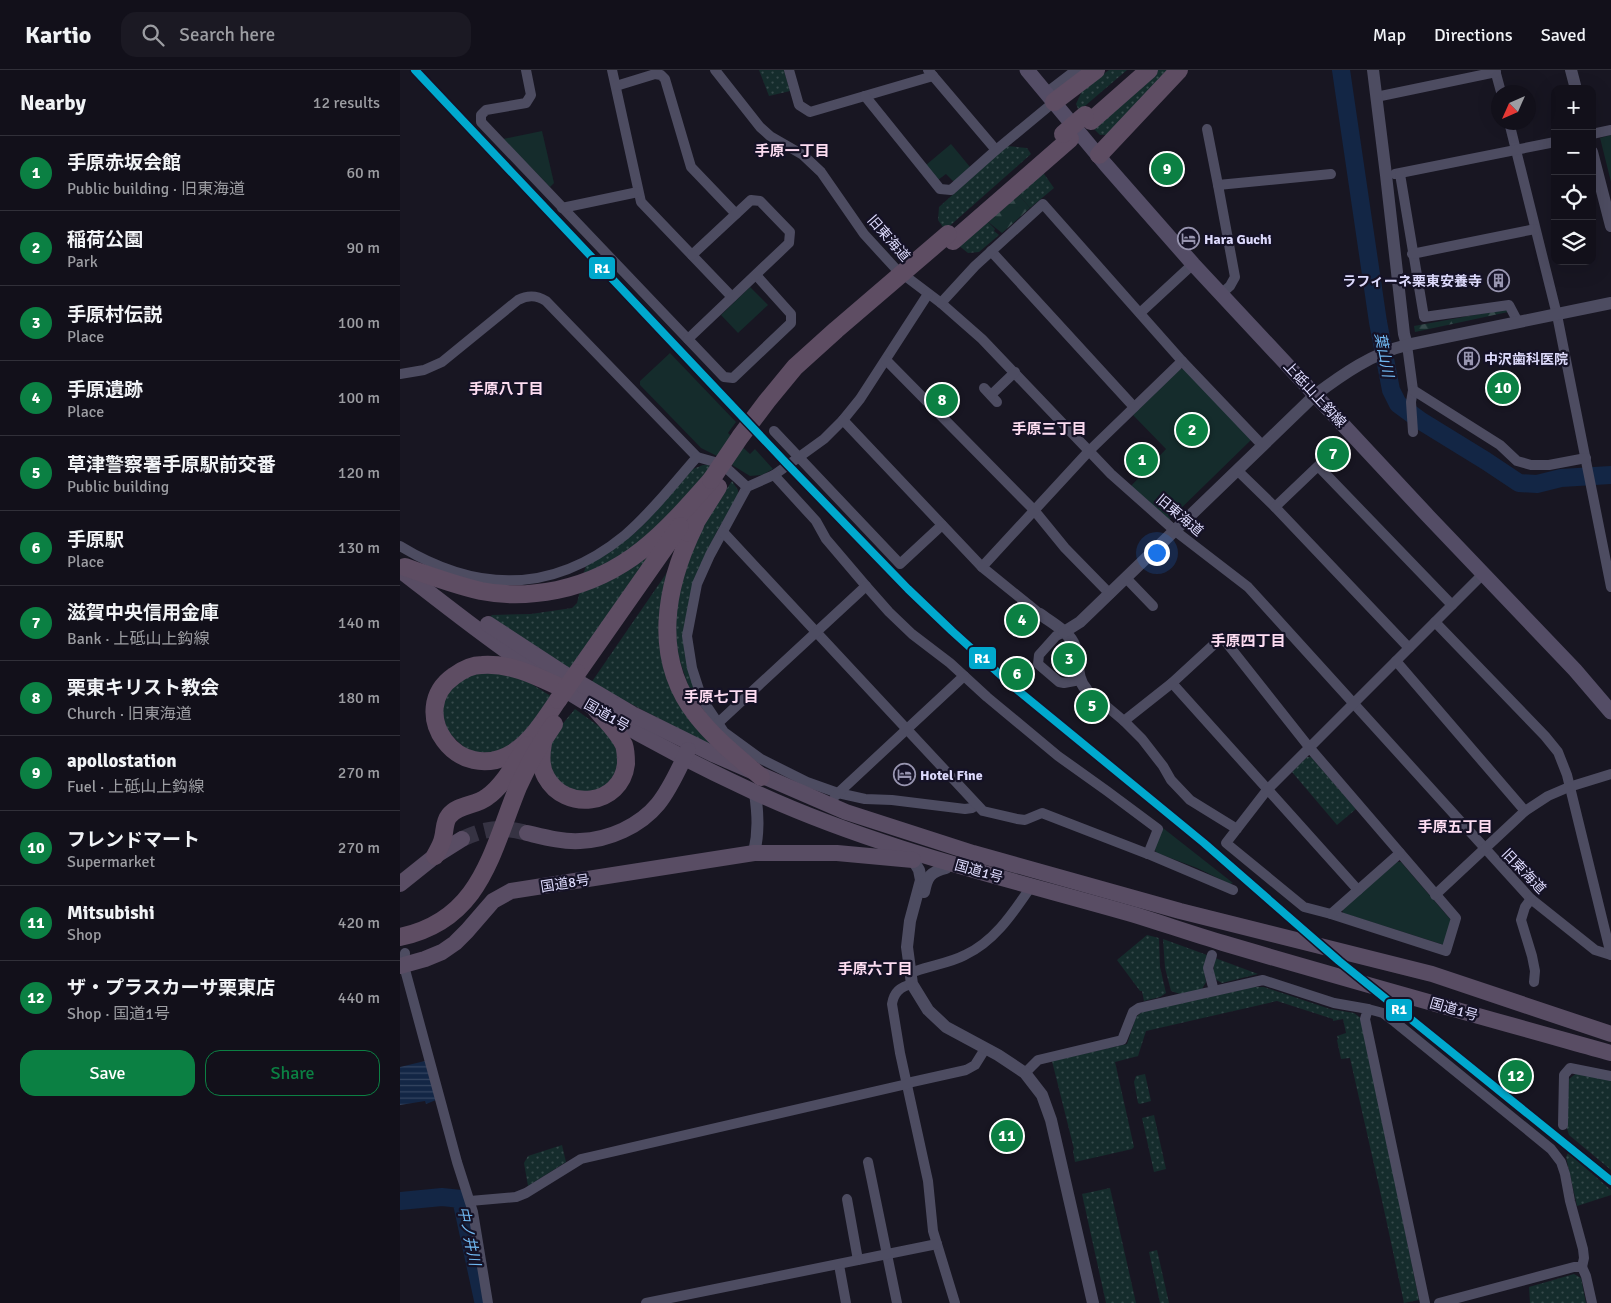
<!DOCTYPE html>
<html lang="en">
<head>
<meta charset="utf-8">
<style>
  :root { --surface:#12101a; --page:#1b1923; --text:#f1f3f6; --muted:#9c9da2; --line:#313039; --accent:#0b8043 }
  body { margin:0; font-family:Signika,"Noto Sans JP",sans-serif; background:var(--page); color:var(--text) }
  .controls { position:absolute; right:15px; top:15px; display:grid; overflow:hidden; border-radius:10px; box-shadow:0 5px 20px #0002 }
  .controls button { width:45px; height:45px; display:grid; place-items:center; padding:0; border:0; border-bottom:1px solid var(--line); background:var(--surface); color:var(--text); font:25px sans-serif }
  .compass { position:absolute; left:1091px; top:15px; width:45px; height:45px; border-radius:50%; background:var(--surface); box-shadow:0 5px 20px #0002; rotate:225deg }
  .you { position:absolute; left:756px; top:482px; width:18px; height:18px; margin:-12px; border:4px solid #fff; border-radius:50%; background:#1a73e8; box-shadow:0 0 0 8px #1a73e833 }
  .badge { display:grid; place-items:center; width:32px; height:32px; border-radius:50%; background:var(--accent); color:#fff; font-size:16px; font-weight:700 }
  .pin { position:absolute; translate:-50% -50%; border:2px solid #fff; box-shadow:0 1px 5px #0006 }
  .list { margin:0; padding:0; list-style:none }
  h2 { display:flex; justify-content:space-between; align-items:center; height:65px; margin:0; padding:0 20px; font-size:21px }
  h2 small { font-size:16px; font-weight:400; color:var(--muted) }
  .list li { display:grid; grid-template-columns:32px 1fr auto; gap:15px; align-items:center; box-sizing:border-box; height:75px; padding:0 20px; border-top:1px solid var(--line) }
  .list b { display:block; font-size:19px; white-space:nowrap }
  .list p { margin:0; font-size:16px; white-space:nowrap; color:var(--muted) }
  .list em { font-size:16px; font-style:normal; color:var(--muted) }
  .actions { display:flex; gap:10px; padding:15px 20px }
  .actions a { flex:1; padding:11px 0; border:1px solid var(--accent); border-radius:15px; text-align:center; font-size:18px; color:var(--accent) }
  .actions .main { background:var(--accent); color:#fff }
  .icon { flex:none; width:28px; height:28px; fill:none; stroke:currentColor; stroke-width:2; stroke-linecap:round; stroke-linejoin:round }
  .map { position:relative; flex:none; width:1211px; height:1233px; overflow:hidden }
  header { display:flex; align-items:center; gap:30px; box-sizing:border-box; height:70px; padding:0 25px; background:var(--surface); border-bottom:1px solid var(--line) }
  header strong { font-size:24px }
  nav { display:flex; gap:28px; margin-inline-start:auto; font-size:18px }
  .search { width:350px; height:45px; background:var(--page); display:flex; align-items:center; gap:12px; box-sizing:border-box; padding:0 18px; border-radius:15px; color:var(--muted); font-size:19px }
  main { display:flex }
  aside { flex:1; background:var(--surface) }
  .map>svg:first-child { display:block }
  .grass { fill:url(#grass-dots) }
  .forest { fill:url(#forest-firs) }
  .park { fill:#152c2c }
  .water { fill:url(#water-rules) }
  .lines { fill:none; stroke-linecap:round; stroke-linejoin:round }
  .river { stroke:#132645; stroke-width:18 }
  .trunk-tunnel { stroke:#363343; stroke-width:16; stroke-dasharray:16 8; stroke-linecap:butt }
  .minor { stroke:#4d4c61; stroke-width:10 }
  .tertiary { stroke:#4d4c61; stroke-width:12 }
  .primary { stroke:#544d66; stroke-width:15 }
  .trunk { stroke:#594d64; stroke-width:16 }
  .motorway { stroke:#5e4d63; stroke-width:18 }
  .motorway-bridge { stroke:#5e4d63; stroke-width:18 }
  .rail-1-casing { stroke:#151226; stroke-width:11 }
  .rail-1 { stroke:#00a9ce; stroke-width:8 }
  .labels { text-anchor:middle; stroke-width:4.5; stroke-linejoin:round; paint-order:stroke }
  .street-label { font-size:14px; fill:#dddafc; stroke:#151226 }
  .poi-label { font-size:14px; font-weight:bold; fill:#dddafc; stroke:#151226; text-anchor:start }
  .neighbourhood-label { font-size:15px; font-weight:bold; fill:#fcdcf1; stroke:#151226 }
  .water-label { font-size:15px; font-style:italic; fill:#71b9f3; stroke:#151226 }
  .line-badge { stroke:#151226; stroke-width:2 }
  .badge-label { font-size:14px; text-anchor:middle; font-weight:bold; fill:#fff }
</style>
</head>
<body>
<header>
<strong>Kartio</strong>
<div class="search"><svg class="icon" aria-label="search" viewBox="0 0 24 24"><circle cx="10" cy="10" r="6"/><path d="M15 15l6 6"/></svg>Search here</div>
<nav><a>Map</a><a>Directions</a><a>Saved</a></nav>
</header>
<main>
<aside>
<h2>Nearby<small>12 results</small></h2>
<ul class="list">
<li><span class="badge">1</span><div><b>手原赤坂会館</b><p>Public building · 旧東海道</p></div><em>60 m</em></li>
<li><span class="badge">2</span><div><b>稲荷公園</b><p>Park</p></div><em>90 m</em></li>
<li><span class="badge">3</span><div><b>手原村伝説</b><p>Place</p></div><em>100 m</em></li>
<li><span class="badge">4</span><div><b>手原遺跡</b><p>Place</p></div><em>100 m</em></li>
<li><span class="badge">5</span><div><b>草津警察署手原駅前交番</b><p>Public building</p></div><em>120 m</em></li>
<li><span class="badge">6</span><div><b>手原駅</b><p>Place</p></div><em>130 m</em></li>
<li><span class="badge">7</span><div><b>滋賀中央信用金庫</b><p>Bank · 上砥山上鈎線</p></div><em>140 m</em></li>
<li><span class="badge">8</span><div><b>栗東キリスト教会</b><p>Church · 旧東海道</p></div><em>180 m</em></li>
<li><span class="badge">9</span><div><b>apollostation</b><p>Fuel · 上砥山上鈎線</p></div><em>270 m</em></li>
<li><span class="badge">10</span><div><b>フレンドマート</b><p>Supermarket</p></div><em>270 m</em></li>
<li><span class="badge">11</span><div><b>Mitsubishi</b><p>Shop</p></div><em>420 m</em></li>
<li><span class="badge">12</span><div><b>ザ・プラスカーサ栗東店</b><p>Shop · 国道1号</p></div><em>440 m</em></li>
</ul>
<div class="actions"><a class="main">Save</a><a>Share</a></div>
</aside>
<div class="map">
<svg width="1211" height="1233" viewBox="0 0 1211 1233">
  <defs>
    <pattern id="grass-dots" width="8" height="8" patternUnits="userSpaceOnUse" patternTransform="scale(1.25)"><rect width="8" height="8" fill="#152c2c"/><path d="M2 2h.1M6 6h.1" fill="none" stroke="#374a4c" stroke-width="1.8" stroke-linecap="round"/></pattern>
    <pattern id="forest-firs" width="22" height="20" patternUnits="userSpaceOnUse" patternTransform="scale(1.25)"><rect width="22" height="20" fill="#152c2c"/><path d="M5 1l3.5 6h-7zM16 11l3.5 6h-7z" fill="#374a4c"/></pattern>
    <pattern id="water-rules" width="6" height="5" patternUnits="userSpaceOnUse" patternTransform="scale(1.25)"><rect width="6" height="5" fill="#132645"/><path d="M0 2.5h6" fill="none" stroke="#354561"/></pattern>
  </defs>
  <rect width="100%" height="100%" fill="#181622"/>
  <g class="grass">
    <polygon points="359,0 384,0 390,21 369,26"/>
    <polygon points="709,0 727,0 679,41 676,34 683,19"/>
    <polygon points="756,0 772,0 708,65 700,65 692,57"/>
    <polygon points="607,76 627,78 631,84 545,160 538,150 539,137"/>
    <polygon points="642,101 654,118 630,138 617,123"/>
    <polygon points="587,151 595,159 594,161 599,165 579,182 568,183 558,175"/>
    <polygon points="303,395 308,395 312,398 252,468 182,508 186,496 236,462 258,439 293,399"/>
    <polygon points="332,411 338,420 338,425 316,463 305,485 287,542 304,640 289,618 279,588 275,565 276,531 293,475 315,436"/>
    <polygon points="260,475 172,602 89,548 92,545 131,544 172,538 177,533 180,521"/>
    <polygon points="268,501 263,566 319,680 191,613"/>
    <polygon points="95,600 130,613 154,628 138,652 99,683 69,682 47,661 42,640 44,630 56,611 64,606"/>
    <path d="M175,639C187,648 201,656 211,668C224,684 218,709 201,719C195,723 185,723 178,725L153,708C151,702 149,694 148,688C148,670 164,652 175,639Z"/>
    <polygon points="907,687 911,687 956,739 937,755 892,702"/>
    <polygon points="747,865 759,868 760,897 766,923 760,927 744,931 742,921 740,921 717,890"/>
    <polygon points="763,869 807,885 804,898 806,912 802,919 780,924 771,921 765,898"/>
    <polygon points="815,888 858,904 822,913 815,909 813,903"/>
    <polygon points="854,917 864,917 930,939 954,943 962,949 1019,1230 1004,1233 980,1121 950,988 941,989 937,970 938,969 937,966 946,963 943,949 933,951 933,949 877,931 746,961 738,986 715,992 734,1077 732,1079 675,1092 673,1081 674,1079 652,991 727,974 736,947 742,942"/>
    <polygon points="1178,1002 1211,1010 1211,1100 1169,1065 1166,1055 1169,1009"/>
    <polygon points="745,1004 751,1031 740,1034 738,1033 734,1012 736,1006"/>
    <polygon points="754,1045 766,1099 754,1102 742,1048"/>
    <polygon points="162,1075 166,1092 128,1116 124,1093 128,1086"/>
    <polygon points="1168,1083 1211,1120 1211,1125 1177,1136 1166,1087"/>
    <polygon points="710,1118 736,1233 706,1233 682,1124"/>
    <polygon points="757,1180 769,1233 760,1233 749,1182"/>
    <polygon points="1174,1204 1181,1208 1186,1233 1130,1233 1129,1217"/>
  </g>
  <g class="forest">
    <polygon points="617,123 630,138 602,163 587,151"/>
    <polygon points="1107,239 1108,242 1015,262 1014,256"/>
  </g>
  <g class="park">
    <polygon points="142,61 154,113 150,117 103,69"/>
    <polygon points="1211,65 1211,112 1200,68"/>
    <polygon points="551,74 570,97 554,112 546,104 538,110 526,95"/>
    <polygon points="350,217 368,235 338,263 321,245"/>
    <polygon points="270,283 336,352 328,363 350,384 355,379 373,399 362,405 350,406 319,387 301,378 240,315 240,311"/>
    <polygon points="780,299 784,299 851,370 769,450 731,416 766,379 733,345"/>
    <polygon points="763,758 833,813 830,814 797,798 757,783 754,779"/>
    <polygon points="997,792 1001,792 1050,849 1051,853 1044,875 943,843 942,839"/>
  </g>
  <polygon class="water" points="25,991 36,1030 26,1034 25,1031 0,1035 0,997"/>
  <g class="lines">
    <g class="river">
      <polyline points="941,0 978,252 991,320 998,334 1021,351 1086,391 1119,413 1137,414 1161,408 1211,405"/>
      <polyline points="0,1131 42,1127 61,1129 83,1230"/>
    </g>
    <path class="trunk-tunnel" d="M62,769C86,758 101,756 127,763"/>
    <g class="minor">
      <polyline points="126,0 131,25 126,33 86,40 81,45 81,52 324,307 333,308 391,253 391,244 356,205"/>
      <polyline points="212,0 241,132 332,227"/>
      <polyline points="315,0 360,57 370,66 403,85 421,102 464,164 496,199 541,233 582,269 711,404 774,460 848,517 1131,829 1195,880 1211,885"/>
      <polyline points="389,0 399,35 410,42 533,6"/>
      <polyline points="528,0 596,80"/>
      <polyline points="1095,0 1101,22"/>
      <polyline points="216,16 255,4 261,5 265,9 291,97 336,144"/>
      <polyline points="646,23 676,0"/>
      <polyline points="465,26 540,119 551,120 596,80 654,32"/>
      <polyline points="976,27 1096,2"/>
      <polyline points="1109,52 1157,245 1211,517"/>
      <polyline points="807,59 818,115"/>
      <polyline points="1192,64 1211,60"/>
      <polyline points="995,104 1155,72"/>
      <polyline points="1000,104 1024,247 1109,235 1118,252"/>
      <polyline points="162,138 238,122"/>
      <polyline points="591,181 734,337"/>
      <polyline points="1012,184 1135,159"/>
      <polyline points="528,224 460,329 443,350 424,369 388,395 374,405 347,417 310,485 297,514 287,566 292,598 302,629 324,662 361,689 407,712 438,723 465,729 492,730 565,739 572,738 577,735"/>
      <polyline points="821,224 830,216 835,207 818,115 931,104"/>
      <polyline points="541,233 575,196 643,134 782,291 863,376"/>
      <polyline points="740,243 793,194"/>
      <polyline points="288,269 389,173 390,162 360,131 351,130 292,185"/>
      <polyline points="1007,275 1013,320 1011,332 1013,362"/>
      <polyline points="486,290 634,440 665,478 710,524"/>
      <path d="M0,304L24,300L42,292L118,230C128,225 136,225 146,231L297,387L322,394L347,417"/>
      <polyline points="584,318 597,332"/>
      <polyline points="1013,320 1100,375 1117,391 1131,395 1149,395 1186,388"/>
      <polyline points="591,325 615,302"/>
      <polyline points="443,350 582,497 640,544"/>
      <polyline points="374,361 500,494 542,455"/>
      <polyline points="837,400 875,437 1009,578"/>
      <polyline points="374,405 416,451 426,469 466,516 489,542 512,564 550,593 587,627 658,686 707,721 758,759 748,784"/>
      <polyline points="875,437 918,396 1052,535"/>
      <polyline points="323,462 583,741 617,749 625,750 642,743 748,784 833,820"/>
      <path d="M0,476C77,523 153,524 225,465C252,442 274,413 297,387"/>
      <polyline points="582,497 689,381 782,291"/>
      <polyline points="726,508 753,536"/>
      <polyline points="1035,552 1145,666 1158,682 1167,705 1211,885"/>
      <polyline points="664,562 656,566 639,585 638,594 659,612 664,613 680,610"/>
      <polyline points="996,591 1125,741"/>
      <polyline points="772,613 958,820"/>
      <polyline points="686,619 724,651"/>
      <polyline points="318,653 466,516"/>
      <polyline points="435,726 564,606"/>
      <polyline points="837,759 790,730 771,710 763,696 742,669 724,651 772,613 822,567 909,677 1056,848 1046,881 931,844 904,837 826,773 867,720 1083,504"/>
      <polyline points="1035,825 1125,741 1148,726 1169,717 1211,704"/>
      <polyline points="1131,829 1125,837 1121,850 1132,886 1135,901 1134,912"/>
      <polyline points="931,844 1000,783"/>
      <polyline points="5,883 4,896 57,1092 73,1142 88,1233"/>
      <polyline points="812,885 808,898 814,921"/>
      <path d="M516,901C532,895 550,893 565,885C593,872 611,846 628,821"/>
      <path d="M512,914C500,917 494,922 492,934L500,983L528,1111L533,1161L555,1233"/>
      <polyline points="968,939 983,943 995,952 1151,1079 1161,1092 1165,1104 1170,1131 1183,1179 1184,1188 1182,1197"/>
      <polyline points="625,1003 638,990 722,970 733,942 739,938 863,910 934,933 968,939 965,949 1025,1233"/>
      <polyline points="1163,1055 1164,1005 1170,998 1211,1006"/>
      <polyline points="468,1092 497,1233"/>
      <polyline points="447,1129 458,1190"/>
      <polyline points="70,1131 116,1127 126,1123 181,1089 507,1014 512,1012 566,1000 575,995 585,979"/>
      <polyline points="439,1195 446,1233"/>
      <polyline points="246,1233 537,1174"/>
      <polyline points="1039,1233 1174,1197 1182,1197 1186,1206 1192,1233"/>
    </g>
    <g class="tertiary">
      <polyline points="973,0 986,105 1004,264 1007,275"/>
      <polyline points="1171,0 1176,19"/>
      <polyline points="1192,82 1211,156"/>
      <path d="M640,544C652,553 670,562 675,577C680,591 675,607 686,619"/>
      <path d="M664,562L680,552L915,325C943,304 973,283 1007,275L1211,233"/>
      <path d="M354,783C359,762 358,744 355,723"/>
      <polyline points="513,790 519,800 521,810 510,851 507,877 512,914 528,940 546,957 598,985 625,1003 642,1025 651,1050 693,1233"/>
      <path d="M524,822C527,807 530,802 546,798"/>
    </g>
    <polyline class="primary" points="627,0 706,95 793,194 1028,446 1175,600 1211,642"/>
    <g class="trunk">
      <path d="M0,500C40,531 80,563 121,591C194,641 272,684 352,721C474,778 606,808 735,845C764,854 793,864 823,873C952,911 1082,947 1211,983"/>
      <polyline points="88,554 166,605 232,644 315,685 446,742 573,783 780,841 1032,904 1211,964"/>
      <path d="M127,763C144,767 162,772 180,771C209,770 240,756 258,734C271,718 279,698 288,680"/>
      <polyline points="0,814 35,786 62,769"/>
      <polyline points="0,896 25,889 42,882 55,873 67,861 93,831 111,821 354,783 437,783 513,790"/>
    </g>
    <g class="motorway">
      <polyline points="654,32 696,0"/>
      <polyline points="691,51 749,0"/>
      <polyline points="699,85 779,0"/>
      <polyline points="553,171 670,69"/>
      <path d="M295,455C265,516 251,588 297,646C315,669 339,688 361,707"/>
      <polyline points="289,463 318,417"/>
      <path d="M5,497C30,506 55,515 81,521C106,526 132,525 157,520C228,505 265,462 311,410"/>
      <polyline points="177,603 280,456"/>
      <path d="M158,630C145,649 133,669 114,682C57,718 5,640 54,606C62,600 72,595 82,595C111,593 136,606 162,618"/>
      <path d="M143,673C141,684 140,697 146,707C165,742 221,736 226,694C226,688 226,681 224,675C218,662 205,650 196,639"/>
      <path d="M35,786C38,780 42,774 43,768C45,761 44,752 49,746C58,734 76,736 87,727C104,715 116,692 127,675"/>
      <path d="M0,867C81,850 91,783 118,717C128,695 140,674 154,654"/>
    </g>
    <g class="motorway-bridge">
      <polyline points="663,64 685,45"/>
      <polyline points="311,410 340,367 367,331 395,297 436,260 548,164"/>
      <polyline points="158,630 177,603"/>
    </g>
    <defs>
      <polyline id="rail-1" points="15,0 388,395 508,519 552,561 615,618 804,773 939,891 1211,1111"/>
    </defs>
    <use href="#rail-1" class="rail-1-casing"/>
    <use href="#rail-1" class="rail-1"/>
  </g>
  <defs>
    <symbol id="hotel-ring" viewBox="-11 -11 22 22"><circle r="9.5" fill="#151226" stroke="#9895b0" stroke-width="1.5"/><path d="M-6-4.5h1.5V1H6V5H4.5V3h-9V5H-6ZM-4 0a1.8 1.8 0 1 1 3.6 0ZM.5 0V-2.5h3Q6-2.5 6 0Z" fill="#9895b0"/></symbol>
    <symbol id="building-ring" viewBox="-11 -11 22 22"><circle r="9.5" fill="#151226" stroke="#9895b0" stroke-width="1.5"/><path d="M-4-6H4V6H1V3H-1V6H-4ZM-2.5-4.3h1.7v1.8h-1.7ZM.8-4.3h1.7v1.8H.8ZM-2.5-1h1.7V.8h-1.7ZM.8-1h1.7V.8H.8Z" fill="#9895b0"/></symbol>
  </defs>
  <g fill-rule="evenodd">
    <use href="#hotel-ring" x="776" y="156" width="25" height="25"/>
    <use href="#building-ring" x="1086" y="198" width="25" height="25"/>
    <use href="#building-ring" x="1056" y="276" width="25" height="25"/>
    <use href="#hotel-ring" x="492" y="692" width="25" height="25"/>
  </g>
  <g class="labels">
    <g class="street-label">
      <text transform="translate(489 168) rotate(49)" y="5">旧東海道</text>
      <text transform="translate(915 324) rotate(47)" y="5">上砥山上鈎線</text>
      <text transform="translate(780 445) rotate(40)" y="5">旧東海道</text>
      <text transform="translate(207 645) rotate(30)" y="5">国道1号</text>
      <text transform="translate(579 801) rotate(16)" y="5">国道1号</text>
      <text transform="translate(1124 801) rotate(46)" y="5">旧東海道</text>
      <text transform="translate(165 813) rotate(-9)" y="5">国道8号</text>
      <text transform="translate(1054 939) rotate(16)" y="5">国道1号</text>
    </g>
    <g class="poi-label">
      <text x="804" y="174">Hara Guchi</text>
      <text x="1082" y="216" text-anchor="end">ラフィーネ栗東安養寺</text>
      <text x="1084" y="294">中沢歯科医院</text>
      <text x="520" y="710">Hotel Fine</text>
    </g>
    <g class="neighbourhood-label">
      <text x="392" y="86">手原一丁目</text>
      <text x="106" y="324">手原八丁目</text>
      <text x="649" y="364">手原三丁目</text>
      <text x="848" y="576">手原四丁目</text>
      <text x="321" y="632">手原七丁目</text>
      <text x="1055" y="762">手原五丁目</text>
      <text x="475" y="904">手原六丁目</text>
    </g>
    <g class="water-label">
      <text transform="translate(984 285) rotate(79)" y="5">葉山川</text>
      <text transform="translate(69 1166) rotate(78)" y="5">中ノ井川</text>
    </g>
  </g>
  <g class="line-badge">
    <rect x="188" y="186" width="28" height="24" rx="5" fill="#00a9ce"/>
    <rect x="568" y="576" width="29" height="24" rx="5" fill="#00a9ce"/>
    <rect x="985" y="928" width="28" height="24" rx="5" fill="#00a9ce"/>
  </g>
  <g class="badge-label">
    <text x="202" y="203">R1</text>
    <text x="582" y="593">R1</text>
    <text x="999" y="944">R1</text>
  </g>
</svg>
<div class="controls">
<button>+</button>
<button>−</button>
<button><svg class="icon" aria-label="locate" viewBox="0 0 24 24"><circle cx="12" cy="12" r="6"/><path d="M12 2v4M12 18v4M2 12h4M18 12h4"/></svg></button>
<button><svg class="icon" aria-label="layers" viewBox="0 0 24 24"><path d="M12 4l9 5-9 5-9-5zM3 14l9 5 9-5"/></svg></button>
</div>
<svg class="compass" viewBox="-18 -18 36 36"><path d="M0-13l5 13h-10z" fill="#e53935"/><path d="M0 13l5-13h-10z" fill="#9c9da2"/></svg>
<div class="you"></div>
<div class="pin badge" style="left:742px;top:390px">1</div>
<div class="pin badge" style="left:792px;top:360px">2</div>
<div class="pin badge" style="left:669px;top:589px">3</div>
<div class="pin badge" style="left:622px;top:550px">4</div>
<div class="pin badge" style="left:692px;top:636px">5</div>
<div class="pin badge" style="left:617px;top:604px">6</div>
<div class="pin badge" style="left:933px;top:384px">7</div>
<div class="pin badge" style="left:542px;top:330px">8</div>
<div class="pin badge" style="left:767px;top:99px">9</div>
<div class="pin badge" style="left:1103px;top:318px">10</div>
<div class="pin badge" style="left:607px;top:1066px">11</div>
<div class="pin badge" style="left:1116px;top:1006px">12</div>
</div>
</main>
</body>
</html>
